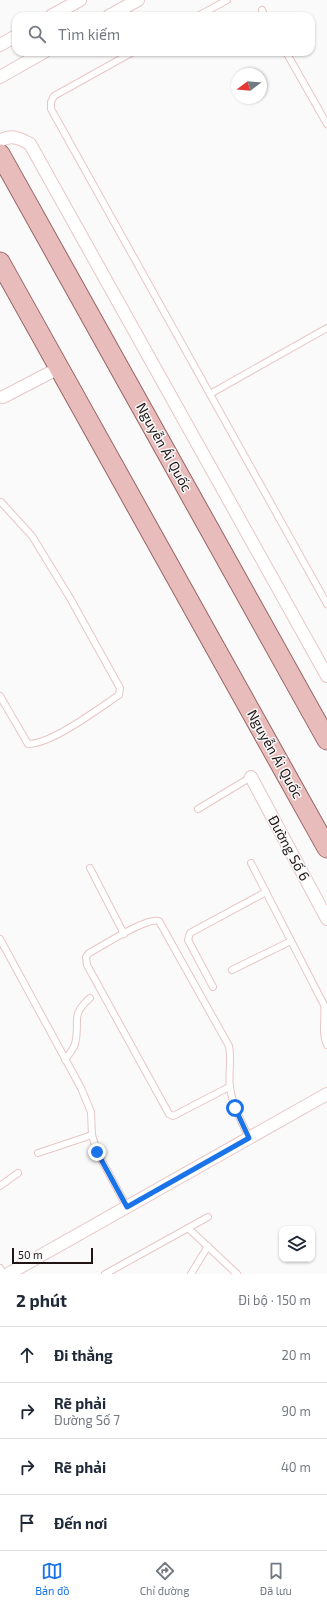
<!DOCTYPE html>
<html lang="vi">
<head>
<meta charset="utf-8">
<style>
  :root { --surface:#fff; --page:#f2f2f3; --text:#1f2937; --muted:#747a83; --line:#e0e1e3; --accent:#1a73e8 }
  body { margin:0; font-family:"Exo 2",sans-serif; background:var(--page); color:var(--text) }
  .controls { position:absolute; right:12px; bottom:12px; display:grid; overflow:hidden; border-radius:8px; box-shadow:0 1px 3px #0004 }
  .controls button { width:36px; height:36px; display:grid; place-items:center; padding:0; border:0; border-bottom:1px solid var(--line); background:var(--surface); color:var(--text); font:20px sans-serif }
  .compass { position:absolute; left:231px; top:68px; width:36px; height:36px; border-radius:50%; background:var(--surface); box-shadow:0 1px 3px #0004; rotate:254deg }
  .scale { position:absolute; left:12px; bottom:10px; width:81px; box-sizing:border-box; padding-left:4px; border:2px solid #201414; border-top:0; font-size:11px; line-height:14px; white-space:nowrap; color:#201414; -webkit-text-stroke:3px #fafafa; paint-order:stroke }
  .stop { position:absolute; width:12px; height:12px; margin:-9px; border:3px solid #1a73e8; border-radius:50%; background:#fff }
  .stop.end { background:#1a73e8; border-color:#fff; box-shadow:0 1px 4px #0008 }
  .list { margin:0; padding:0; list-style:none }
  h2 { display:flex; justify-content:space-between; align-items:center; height:52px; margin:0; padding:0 16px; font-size:17px }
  h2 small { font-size:13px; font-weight:400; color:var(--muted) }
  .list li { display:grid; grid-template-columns:26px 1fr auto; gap:12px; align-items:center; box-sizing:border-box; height:56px; padding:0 16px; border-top:1px solid var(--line) }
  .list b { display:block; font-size:15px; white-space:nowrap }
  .list p { margin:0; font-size:13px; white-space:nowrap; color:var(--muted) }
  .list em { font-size:13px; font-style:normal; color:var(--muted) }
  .icon { flex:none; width:22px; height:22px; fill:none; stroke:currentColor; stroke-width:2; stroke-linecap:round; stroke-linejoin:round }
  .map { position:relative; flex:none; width:327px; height:1274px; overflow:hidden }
  .search { position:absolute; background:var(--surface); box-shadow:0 1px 3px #0004; left:12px; right:12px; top:12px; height:44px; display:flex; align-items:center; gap:10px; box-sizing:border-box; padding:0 14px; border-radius:12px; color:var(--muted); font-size:15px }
  .sheet { height:276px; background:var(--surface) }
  nav { display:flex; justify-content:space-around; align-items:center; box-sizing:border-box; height:56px; border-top:1px solid var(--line); background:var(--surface); font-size:11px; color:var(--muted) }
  nav a { display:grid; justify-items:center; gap:2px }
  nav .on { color:var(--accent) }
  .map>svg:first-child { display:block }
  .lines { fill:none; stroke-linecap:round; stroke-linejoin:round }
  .lane-casing { stroke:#e8c6c5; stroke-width:8 }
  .street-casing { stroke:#e8c6c5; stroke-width:14 }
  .primary-casing { stroke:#986463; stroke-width:21 }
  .lane { stroke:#fff; stroke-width:6 }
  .street { stroke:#fff; stroke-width:12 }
  .primary { stroke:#e8bcbb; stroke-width:19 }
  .route { stroke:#1a73e8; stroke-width:5 }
  .labels { text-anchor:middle; stroke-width:3; stroke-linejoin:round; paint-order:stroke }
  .street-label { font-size:14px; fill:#201414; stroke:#fafafa }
</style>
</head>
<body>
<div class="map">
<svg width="327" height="1274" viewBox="0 0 327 1274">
  <rect width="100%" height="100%" fill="#fafafa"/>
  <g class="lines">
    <defs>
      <g id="lane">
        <polyline points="262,10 265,16"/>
        <polyline points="198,16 227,0"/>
        <polyline points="133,52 54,96 51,102 51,109 327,604"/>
        <polyline points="286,52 327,124"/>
        <polyline points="210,394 327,328"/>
        <path d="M0,696L28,744C52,744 98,709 119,695L120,688L70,598L32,536L1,502"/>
        <polyline points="198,809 251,777"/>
        <path d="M251,863L324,1005C326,1019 321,1032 327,1045"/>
        <polyline points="90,868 124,934"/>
        <polyline points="0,939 81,1088 91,1112 92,1135 97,1152 127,1207"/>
        <polyline points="232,970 291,941"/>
        <polyline points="213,987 188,940 190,933 266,892"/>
        <path d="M65,1060C68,1055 73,1050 75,1044C81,1022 69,1016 90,998"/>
        <path d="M229,1087L177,1114L173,1116L169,1114L87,965L86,957L89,953C103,946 146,917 159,921L229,1046C232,1060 228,1074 230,1087C232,1105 242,1122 249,1138"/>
        <polyline points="38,1153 92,1135"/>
        <polyline points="0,1186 18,1173"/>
        <polyline points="188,1228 237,1274"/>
        <polyline points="0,1268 3,1274"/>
        <polyline points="105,1274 208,1217"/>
        <polyline points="191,1274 208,1246"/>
      </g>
      <g id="street">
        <polyline points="51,16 80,0"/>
        <polyline points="109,16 138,0"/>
        <polyline points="0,45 16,36"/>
        <polyline points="0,77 44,52"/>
        <path d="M0,141C10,134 20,138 30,144L327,676"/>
        <polyline points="3,397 59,368"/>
        <polyline points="251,777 327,919"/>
        <polyline points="8,1274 327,1094"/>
      </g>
      <g id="primary">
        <polyline points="0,154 327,740"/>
        <polyline points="0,262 327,848"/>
      </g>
    </defs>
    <use href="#lane" class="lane-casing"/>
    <use href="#street" class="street-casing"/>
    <use href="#primary" class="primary-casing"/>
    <use href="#lane" class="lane"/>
    <use href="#street" class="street"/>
    <use href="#primary" class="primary"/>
  </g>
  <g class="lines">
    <polyline class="route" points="97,1152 127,1207 249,1138 235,1108"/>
  </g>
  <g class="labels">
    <g class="street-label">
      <text transform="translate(164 447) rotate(61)" y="5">Nguyễn Ái Quốc</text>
      <text transform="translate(275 754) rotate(61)" y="5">Nguyễn Ái Quốc</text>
      <text transform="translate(289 848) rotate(62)" y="5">Đường Số 6</text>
    </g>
  </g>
</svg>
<div class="controls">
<button><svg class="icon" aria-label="layers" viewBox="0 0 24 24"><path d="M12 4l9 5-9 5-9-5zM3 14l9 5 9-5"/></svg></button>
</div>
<svg class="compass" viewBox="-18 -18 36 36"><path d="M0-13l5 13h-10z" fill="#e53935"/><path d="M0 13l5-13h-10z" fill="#747a83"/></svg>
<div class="scale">50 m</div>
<div class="stop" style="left:235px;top:1108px"></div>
<div class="stop end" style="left:97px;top:1152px"></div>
<div class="search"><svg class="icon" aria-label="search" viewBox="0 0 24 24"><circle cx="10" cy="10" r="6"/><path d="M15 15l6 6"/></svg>Tìm kiếm</div>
</div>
<section class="sheet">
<h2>2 phút<small>Đi bộ · 150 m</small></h2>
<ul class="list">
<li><svg class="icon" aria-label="ahead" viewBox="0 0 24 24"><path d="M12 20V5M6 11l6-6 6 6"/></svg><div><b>Đi thẳng</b></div><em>20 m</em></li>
<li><svg class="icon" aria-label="right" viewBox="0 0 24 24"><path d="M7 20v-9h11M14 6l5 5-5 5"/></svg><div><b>Rẽ phải</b><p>Đường Số 7</p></div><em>90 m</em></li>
<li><svg class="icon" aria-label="right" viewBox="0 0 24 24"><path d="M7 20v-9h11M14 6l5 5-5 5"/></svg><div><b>Rẽ phải</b></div><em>40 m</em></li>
<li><svg class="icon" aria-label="arrive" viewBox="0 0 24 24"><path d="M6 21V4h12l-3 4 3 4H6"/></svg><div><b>Đến nơi</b></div></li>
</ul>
</section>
<nav>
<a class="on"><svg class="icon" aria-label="map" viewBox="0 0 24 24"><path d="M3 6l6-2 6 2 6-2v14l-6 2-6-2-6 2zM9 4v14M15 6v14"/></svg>Bản đồ</a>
<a><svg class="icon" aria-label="directions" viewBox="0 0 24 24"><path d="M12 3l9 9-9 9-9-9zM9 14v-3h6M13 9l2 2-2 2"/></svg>Chỉ đường</a>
<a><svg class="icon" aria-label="saved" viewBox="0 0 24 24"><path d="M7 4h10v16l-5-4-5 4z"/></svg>Đã lưu</a>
</nav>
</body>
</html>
